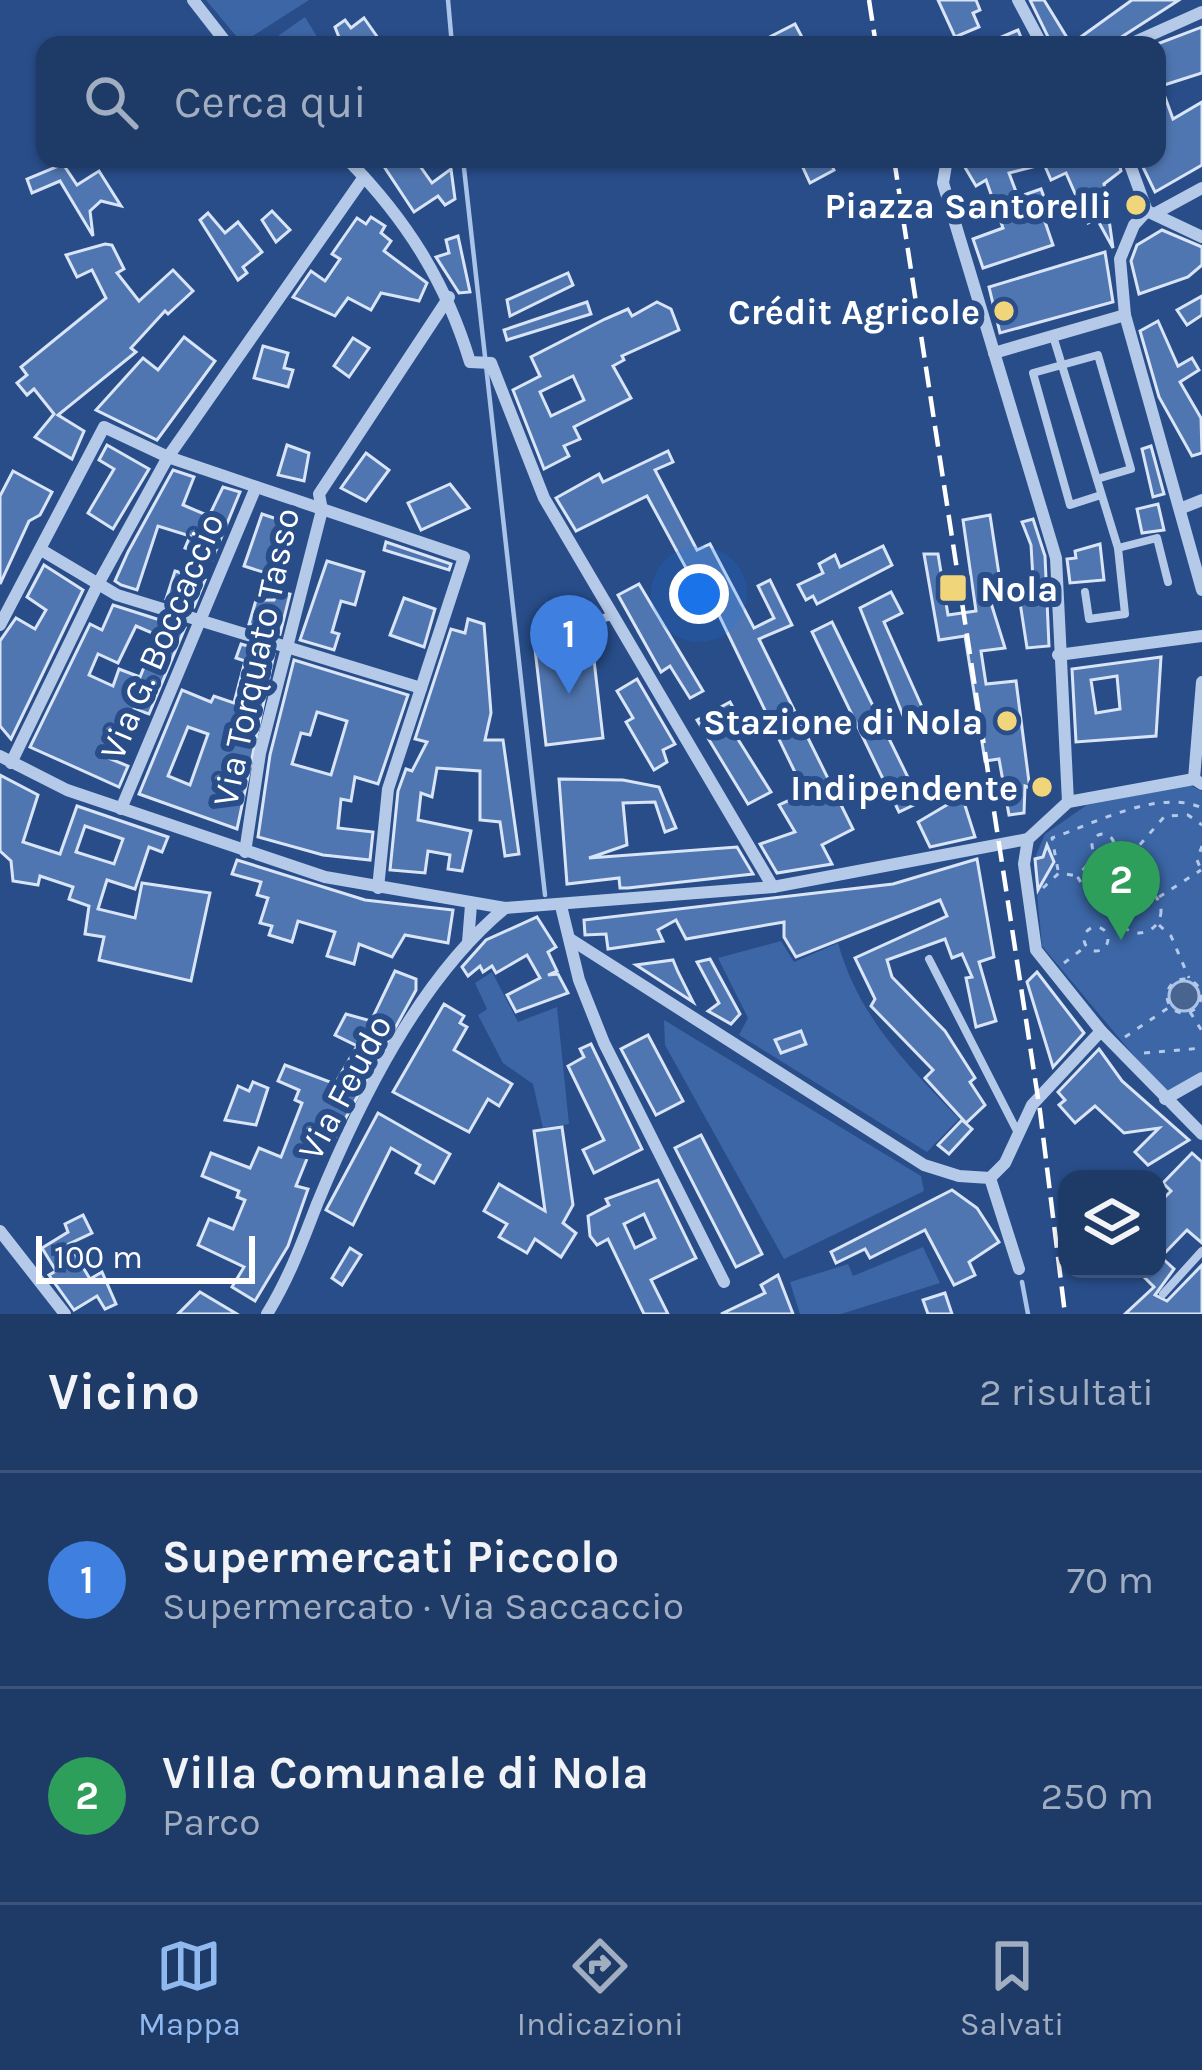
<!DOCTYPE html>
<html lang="it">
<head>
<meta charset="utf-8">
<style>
  :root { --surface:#1e3a67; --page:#2b4570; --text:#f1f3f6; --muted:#a1adc0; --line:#3c547b; --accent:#90b9f0 }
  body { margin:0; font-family:Karla,sans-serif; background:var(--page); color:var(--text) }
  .controls { position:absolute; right:36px; bottom:36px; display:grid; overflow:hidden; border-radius:24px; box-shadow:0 3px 9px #0004 }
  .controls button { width:108px; height:108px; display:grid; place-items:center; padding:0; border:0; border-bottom:3px solid var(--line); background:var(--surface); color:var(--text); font:60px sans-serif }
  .scale { position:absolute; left:36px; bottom:30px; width:219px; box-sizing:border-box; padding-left:12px; border:6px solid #fff; border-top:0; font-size:33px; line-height:42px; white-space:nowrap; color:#fff; -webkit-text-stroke:9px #284d89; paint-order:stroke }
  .you { position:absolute; left:699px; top:594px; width:42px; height:42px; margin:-30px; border:9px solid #fff; border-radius:50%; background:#1a73e8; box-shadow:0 0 0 18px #1a73e833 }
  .badge { display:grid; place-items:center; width:78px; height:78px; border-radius:50%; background:var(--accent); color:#fff; font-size:39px; font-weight:700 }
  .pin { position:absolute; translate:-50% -99px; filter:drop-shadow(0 3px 6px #0008) }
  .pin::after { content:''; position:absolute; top:63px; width:42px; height:36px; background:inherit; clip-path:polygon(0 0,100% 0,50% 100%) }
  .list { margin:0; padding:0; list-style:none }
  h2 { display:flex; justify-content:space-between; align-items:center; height:156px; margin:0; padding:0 48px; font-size:51px }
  h2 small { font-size:39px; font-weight:400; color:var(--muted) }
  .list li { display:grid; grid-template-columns:78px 1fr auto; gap:36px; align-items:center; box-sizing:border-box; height:216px; padding:0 48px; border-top:3px solid var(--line) }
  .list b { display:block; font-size:45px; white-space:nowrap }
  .list p { margin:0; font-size:39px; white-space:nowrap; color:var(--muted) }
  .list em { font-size:39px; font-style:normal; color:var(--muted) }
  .icon { flex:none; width:66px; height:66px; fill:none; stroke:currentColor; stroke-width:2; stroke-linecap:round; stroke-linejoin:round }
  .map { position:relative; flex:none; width:1202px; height:1314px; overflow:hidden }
  .search { position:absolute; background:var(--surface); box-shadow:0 3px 9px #0004; left:36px; right:36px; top:36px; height:132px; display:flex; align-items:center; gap:30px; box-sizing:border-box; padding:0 42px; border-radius:24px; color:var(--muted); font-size:45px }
  .sheet { height:588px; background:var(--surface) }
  nav { display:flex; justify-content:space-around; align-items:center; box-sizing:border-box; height:168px; border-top:3px solid var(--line); background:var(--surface); font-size:33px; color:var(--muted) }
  nav a { display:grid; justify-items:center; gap:6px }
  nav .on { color:var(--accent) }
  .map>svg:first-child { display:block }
  .green { fill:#3c66a6 }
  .water { fill:#4a6490; stroke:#aac4e9; stroke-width:3 }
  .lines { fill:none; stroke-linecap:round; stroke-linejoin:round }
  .stream { stroke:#aac4e9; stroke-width:4.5 }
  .building { fill:#5076b1; stroke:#d9e5f7; stroke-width:3; fill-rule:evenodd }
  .path { stroke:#b5cae9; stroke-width:3; stroke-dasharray:6 9; stroke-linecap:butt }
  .service { stroke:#b5cae9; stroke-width:8 }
  .minor { stroke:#b5cae9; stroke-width:12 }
  .rail { stroke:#fff; stroke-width:4.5; stroke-dasharray:21 9; stroke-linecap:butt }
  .poi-dot { fill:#f1d57b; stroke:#284d89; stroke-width:4.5 }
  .labels { text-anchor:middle; stroke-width:12; stroke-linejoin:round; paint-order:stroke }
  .poi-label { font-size:36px; font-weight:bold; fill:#fff; stroke:#284d89; text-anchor:end }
  .street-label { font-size:36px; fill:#fff; stroke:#284d89 }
</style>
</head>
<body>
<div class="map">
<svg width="1202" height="1314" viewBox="0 0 1202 1314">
  <rect width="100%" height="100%" fill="#284d89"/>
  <g class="green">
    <polygon points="206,0 309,0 242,43"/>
    <polygon points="305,17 322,45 265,45"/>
    <polygon points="1189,785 1202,791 1202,1076 1166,1094 1042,946 1034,860 1045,834 1087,805"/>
    <path d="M781,941L794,962L838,943C859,1018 907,1064 959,1119L927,1152L739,1035L748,1018L718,958Z"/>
    <polygon points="492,972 518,1022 557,1007 569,1124 543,1128 533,1084 503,1063 478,1015 487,1009 475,983"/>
    <polygon points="664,1020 921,1176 924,1191 784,1259 665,1045"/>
    <polygon points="923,1247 940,1283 841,1314 800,1314 790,1282 848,1264 853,1276"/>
  </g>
  <circle class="water" cx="1184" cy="996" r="15"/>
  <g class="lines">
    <g class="stream">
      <polyline points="448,0 452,45"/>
      <polyline points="463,159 545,895"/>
      <polyline points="1022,1282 1028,1314"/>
    </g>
  </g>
  <g class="building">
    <polygon points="938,0 976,0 980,10 973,13 979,27 955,37"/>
    <polygon points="1030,0 1044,0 1071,44 1132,0 1179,0 1109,45 1052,45"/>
    <polygon points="364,18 383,45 362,41 342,45 335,27 345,20 351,28"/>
    <polygon points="795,24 803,39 791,45 754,45"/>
    <polygon points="1202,27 1202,73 1161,86 1173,119 1202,102 1202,165 1155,192 1139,159 1157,159 1157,44"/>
    <polygon points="1018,30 1024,45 983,45"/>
    <polygon points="379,159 415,159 432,183 451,169 455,199 445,205 438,196 414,212"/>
    <polygon points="799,159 829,159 834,170 810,183"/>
    <polygon points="960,159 1118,159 1121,171 1104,184 1113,248 1097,219 1088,223 1066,173 1051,180 1044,164 1009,173 1018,197 1041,189 1048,208 1041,210 1053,245 983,268 973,239 1003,228 986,180 976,186"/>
    <polygon points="63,164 77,185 99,171 121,206 101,201 90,211 93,236 60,181 32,193 27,179"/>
    <polygon points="272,211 290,230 276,242 262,220"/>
    <polygon points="208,213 225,233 238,222 262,252 243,267 247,273 238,280 200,220"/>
    <polygon points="371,217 385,226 381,233 391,241 384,251 427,283 419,301 381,293 371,310 348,298 335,316 293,297 311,271 325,281 340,259 332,254 357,218 366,224"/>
    <polygon points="1162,230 1202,247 1202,265 1188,277 1139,294 1131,261 1137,245"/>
    <polygon points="458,236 470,292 459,293 436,257 449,253 446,240"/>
    <polygon points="105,244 112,245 124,269 117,273 139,301 173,270 193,291 168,314 165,311 131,348 136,352 58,415 84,431 72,459 35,437 54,414 34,389 27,395 17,383 27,375 21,367 106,298 92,270 77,277 66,255"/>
    <polygon points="1105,252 1113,302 1000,333 989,287"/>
    <polygon points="568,273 573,285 510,316 507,300"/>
    <polygon points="1202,296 1202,315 1187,325 1177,310"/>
    <polygon points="587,302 591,314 507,340 504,330"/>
    <path d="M657,302L671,309L679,330L622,356L624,360L613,366L631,398L574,427L580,439L564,446L569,456L544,469L513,390L540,376L531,357L605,319L628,309L632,316ZM573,376L584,400L551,416L540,392Z"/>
    <polygon points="1158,321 1178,366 1192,358 1199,370 1180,382 1201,418 1202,453 1192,456 1159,397 1140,331"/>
    <polygon points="184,337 215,361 157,440 96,410 143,358 158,370"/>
    <polygon points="353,338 369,348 349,377 334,366"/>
    <polygon points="263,346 288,353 284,368 293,370 288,387 254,378"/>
    <polygon points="107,445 149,469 113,529 88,513 114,469 99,460"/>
    <polygon points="287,445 309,453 304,481 278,475"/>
    <polygon points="1151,446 1164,494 1153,497 1142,449"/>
    <polygon points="668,451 673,462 655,470 697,550 710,544 754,628 774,618 758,586 770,580 792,625 759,639 853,829 822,845 832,864 777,873 760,844 795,832 779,805 805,793 701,578 693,581 647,496 576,531 556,498 599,474 603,482"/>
    <polygon points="366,453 389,470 366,501 341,488"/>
    <polygon points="173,470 194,477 183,505 209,516 223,487 240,492 212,560 185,548 190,536 158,526 137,590 121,585 115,581 128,552"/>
    <polygon points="13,471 52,492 40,515 29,521 0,584 0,496"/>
    <polygon points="450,484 469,508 421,530 408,503"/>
    <polygon points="1158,504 1164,530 1142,533 1137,509"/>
    <polygon points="262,514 289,523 281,547 290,550 286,562 277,559 269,574 244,566"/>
    <polygon points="990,515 1000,581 999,602 991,603 1005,648 981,651 986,684 1016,681 1029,782 1043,779 1048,787 1042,793 1025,786 1024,813 1009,815 999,759 985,761 965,636 939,640 924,554 938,554 948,615 976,611 963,520"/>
    <polygon points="1033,519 1045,556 1049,646 1027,648 1017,583 1033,579 1031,545 1022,522"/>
    <polygon points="386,542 451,564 449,570 384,550"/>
    <polygon points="1100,544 1104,580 1070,583 1067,559 1076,558 1075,551"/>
    <polygon points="883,546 892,565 817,604 813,596 806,600 798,585 823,573 819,564 835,555 840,567"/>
    <polygon points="327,561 364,572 355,605 341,601 332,632 339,634 334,650 300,640"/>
    <polygon points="44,565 83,590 11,739 0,726 0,641 16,618 35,629 46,610 27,597"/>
    <polygon points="175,571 205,580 194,607 166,599"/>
    <polygon points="639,584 703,691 690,698 670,666 661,672 618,595"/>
    <polygon points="278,591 290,594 280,634 249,624 256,600 274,600"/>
    <polygon points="891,592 902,613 884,622 927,718 908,728 860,608"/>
    <polygon points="404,598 435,609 424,647 390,635"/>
    <path d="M113,605L185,628L149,714L134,709L131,717L125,714L108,758L128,766L119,787L30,747L90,624L102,630ZM136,626L157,635L140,677L119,669L113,686L89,675L98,654L118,663Z"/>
    <polygon points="468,619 484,624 491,713 485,740 503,740 519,854 505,856 500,822 480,820 480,771 437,768 432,797 421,793 418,820 471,831 462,871 448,869 450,855 428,851 425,873 390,870 398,791 406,769 412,771 427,742 415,739 451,629 465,633"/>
    <polygon points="832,622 920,802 899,812 812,632"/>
    <polygon points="592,643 603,738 546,745 535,649"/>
    <path d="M241,644L274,654L237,829L139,794L182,690L211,702L214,696L234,703L245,661L236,658ZM188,727L208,734L190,785L168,776Z"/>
    <path d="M1161,657L1156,736L1076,742L1072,669ZM1117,676L1120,709L1096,713L1091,680Z"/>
    <path d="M294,660L408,695L378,784L355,777L351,801L341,799L338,828L373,832L370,860L323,855L258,837L270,755ZM317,712L347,721L331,775L292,764L301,733L310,735Z"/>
    <polygon points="637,679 675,744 663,750 667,762 654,770 626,722 633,718 617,691"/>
    <polygon points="730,702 744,727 734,733 771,792 748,804 697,720"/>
    <path d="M0,775L38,795L23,842L60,854L77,806L168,837L162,852L149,847L135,889L107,880L98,909L135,918L142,883L210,893L191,981L99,960L104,937L85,934L89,906L69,899L73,887L40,876L38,885L13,881L11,861L0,851ZM85,826L123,839L114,864L76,852Z"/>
    <polygon points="559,779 623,780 659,787 676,828 665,832 655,802 623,803 627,845 589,858 737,847 753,874 628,888 620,888 619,878 567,884"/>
    <polygon points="962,796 975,837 930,847 918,822"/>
    <polygon points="1047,845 1054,862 1038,890 1035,859 1043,857"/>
    <polygon points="977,859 994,957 979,962 996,1021 976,1027 966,978 972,977 962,954 952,958 945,939 887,960 892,977 945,1031 975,1078 970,1082 985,1105 966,1123 925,1078 933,1070 871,1006 875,999 855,958 947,916 940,900 796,957 784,937 784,922 686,939 676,920 658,930 663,941 608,949 606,934 585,935 584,920 893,884"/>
    <polygon points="237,860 365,900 453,910 448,943 405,935 392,957 359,944 354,964 327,956 335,932 298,921 292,942 269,935 272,926 260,923 268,898 257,895 261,882 232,874"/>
    <polygon points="537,917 556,947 548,952 557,971 548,975 558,974 568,993 516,1012 507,995 540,978 527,955 496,973 492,966 483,972 480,966 468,976 462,967 486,940"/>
    <polygon points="710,959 740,1014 731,1024 708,1011 719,1003 697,962"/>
    <polygon points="673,960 678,972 693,1002 636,965"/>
    <polygon points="395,971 416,979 416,990 333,1141 317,1134 296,1186 308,1189 288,1246 255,1301 232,1287 244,1267 198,1245 209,1219 233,1229 245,1200 237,1197 239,1191 202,1176 211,1153 250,1168 259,1148 281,1157 302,1103 295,1100 299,1090 278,1081 285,1065 335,1084 357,1046 335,1035 346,1014 371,1021"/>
    <polygon points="1037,972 1084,1033 1053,1067 1027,982"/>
    <polygon points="444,1004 464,1016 460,1023 467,1027 454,1050 512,1084 499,1106 488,1099 469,1132 393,1092"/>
    <polygon points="801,1031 806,1044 781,1053 775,1040"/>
    <polygon points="648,1035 683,1101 656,1115 621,1049"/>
    <polygon points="591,1044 642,1149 594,1173 583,1150 604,1140 568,1066 584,1057 580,1049"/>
    <polygon points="1099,1049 1122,1081 1189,1140 1148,1165 1135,1152 1159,1128 1124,1133 1095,1106 1075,1123 1059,1105 1065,1100 1058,1092"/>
    <polygon points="253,1082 268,1088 256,1125 225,1120 238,1086 249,1091"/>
    <polygon points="378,1113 450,1154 434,1183 416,1173 420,1165 391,1148 353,1225 326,1210"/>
    <polygon points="962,1120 972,1129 949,1154 938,1145"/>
    <polygon points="562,1127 573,1205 563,1223 576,1233 561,1257 535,1239 527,1253 499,1237 507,1224 484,1211 499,1184 545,1211 534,1131"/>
    <polygon points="701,1135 762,1254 736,1267 675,1148"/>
    <polygon points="1192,1153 1202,1162 1202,1243 1187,1230 1161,1257 1174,1269 1155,1295 1167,1301 1202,1265 1202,1314 1125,1314 1154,1287 1136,1269 1157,1269 1157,1205 1171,1191 1163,1183"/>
    <path d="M658,1180L696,1258L651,1280L668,1314H644L608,1239L597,1245L590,1236L588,1216L609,1205L606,1199ZM644,1214L655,1238L635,1248L624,1224Z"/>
    <polygon points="952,1190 977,1208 999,1242 969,1262 975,1275 954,1285 925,1230 870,1258 865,1249 836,1263 831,1252"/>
    <polygon points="83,1215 92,1233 69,1244 90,1279 102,1272 116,1304 105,1309 97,1296 74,1310 49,1275 56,1271 42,1248 68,1232 65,1224"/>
    <polygon points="350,1248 361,1255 342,1285 332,1278"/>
    <polygon points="778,1275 793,1314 721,1314 765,1293 761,1285"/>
    <polygon points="200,1292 237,1314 178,1314"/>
    <polygon points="945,1293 952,1314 928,1314 923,1300"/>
  </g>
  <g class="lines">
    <g class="path">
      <circle cx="1103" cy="845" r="11"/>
      <polyline points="1115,846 1134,849"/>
      <polyline points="1202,846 1197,860 1202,872"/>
      <polyline points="1097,855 1077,876 1090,897 1117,907"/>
      <path d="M1058,870L1052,838C1093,824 1160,788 1202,808"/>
      <polyline points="1043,888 1059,873 1077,876"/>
      <polyline points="1140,888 1136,849 1165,816 1188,815 1202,825"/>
      <circle cx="1139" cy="911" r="22"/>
      <polyline points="1159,897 1201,870"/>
      <polyline points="1159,925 1171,936 1189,978"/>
      <circle cx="1096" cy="939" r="12"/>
      <polyline points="1064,963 1085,947"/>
      <circle cx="1184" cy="996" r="17"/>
      <polyline points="1190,1012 1202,1031"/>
      <polyline points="1125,1037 1171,1006"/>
      <polyline points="1144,1053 1202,1048"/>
    </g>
    <g class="service">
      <polyline points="1053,336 1118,548 1125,614 1089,619 1085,592"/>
      <polyline points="1097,479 1131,469 1098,355 1033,373 1070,505 1101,495"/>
      <polyline points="1118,548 1157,538 1168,582"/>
      <polyline points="583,623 612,616"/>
      <polyline points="929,959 1017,1131"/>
      <polyline points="1163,1294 1202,1251"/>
    </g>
    <g class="minor">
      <polyline points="193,0 228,45"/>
      <polyline points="1018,0 1042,45"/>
      <polyline points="1128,45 1202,12"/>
      <path d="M347,159C406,219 446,282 470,362L491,363L544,498L773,887"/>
      <polyline points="947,159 943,183 1056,558 1068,802"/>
      <polyline points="1128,159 1147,211 1134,225 1120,259 1125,315 1202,590"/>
      <polyline points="1147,211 1202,237"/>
      <polyline points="1156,213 1202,188"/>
      <polyline points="994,353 1125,315"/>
      <polyline points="1182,508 1202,500"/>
      <polyline points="43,551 117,595 421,688"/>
      <polyline points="0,625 104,427 168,457 464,557 388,789 378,888"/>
      <polyline points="1058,655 1202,636"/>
      <polyline points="0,756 67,790 325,877 505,908 773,887 1028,839"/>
      <polyline points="11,763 98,584 168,457 364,177"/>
      <polyline points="1194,779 1202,682"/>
      <polyline points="1202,784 1194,779 1068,802 1028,839 1024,864 1036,950 1101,1031 1202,1134"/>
      <polyline points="121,809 256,487"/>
      <polyline points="245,852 260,753 322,510 319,494 449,297"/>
      <polyline points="561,906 579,980 604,1043 724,1282"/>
      <polyline points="570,939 924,1165 959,1176 990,1178 1019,1269"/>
      <polyline points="468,942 471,905"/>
      <polyline points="1165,1099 1202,1078"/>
      <polyline points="990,1178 1005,1163 1032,1105 1101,1031"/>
      <polyline points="0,1231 65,1314"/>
      <path d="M267,1314C289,1278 302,1243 317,1204C359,1102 419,979 505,908"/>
    </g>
    <g class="rail">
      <polyline points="869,0 876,45"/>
      <polyline points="894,159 1040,1111 1065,1314"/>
    </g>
  </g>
  <g class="poi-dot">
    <circle cx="1136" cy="205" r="12"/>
    <circle cx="1004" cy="311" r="12"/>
    <rect x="938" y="573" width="30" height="30" rx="6"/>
    <circle cx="1007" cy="721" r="12"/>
    <circle cx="1042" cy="787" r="12"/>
  </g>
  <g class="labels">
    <g class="poi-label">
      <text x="1112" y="218">Piazza Santorelli</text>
      <text x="980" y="324">Crédit Agricole</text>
      <text x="980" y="601" text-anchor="start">Nola</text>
      <text x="983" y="734">Stazione di Nola</text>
      <text x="1018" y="800">Indipendente</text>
    </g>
    <g class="street-label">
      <text transform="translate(161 636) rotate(-67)" y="13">Via G. Boccaccio</text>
      <text transform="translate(255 657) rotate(-78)" y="13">Via Torquato Tasso</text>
      <text transform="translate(344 1087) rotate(-62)" y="13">Via Feudo</text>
    </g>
  </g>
</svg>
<div class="controls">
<button><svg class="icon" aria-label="layers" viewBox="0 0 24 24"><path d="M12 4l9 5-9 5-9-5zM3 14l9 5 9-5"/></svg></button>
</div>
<div class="scale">100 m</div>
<div class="you"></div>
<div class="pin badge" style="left:569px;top:694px;background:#3f7fe0">1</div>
<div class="pin badge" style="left:1121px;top:940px;background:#2e9e5b">2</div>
<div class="search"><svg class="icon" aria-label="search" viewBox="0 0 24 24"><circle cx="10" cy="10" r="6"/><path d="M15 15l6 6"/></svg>Cerca qui</div>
</div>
<section class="sheet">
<h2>Vicino<small>2 risultati</small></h2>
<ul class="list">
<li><span class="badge" style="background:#3f7fe0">1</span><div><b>Supermercati Piccolo</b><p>Supermercato · Via Saccaccio</p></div><em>70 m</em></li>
<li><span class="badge" style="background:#2e9e5b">2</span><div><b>Villa Comunale di Nola</b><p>Parco</p></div><em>250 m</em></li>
</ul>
</section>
<nav>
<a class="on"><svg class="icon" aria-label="map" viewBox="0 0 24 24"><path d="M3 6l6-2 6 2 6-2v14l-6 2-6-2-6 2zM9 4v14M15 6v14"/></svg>Mappa</a>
<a><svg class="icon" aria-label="directions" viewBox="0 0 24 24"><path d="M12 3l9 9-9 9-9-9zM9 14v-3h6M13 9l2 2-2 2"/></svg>Indicazioni</a>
<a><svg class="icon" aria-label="saved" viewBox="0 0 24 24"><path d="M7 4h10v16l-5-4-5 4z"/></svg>Salvati</a>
</nav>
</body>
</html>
